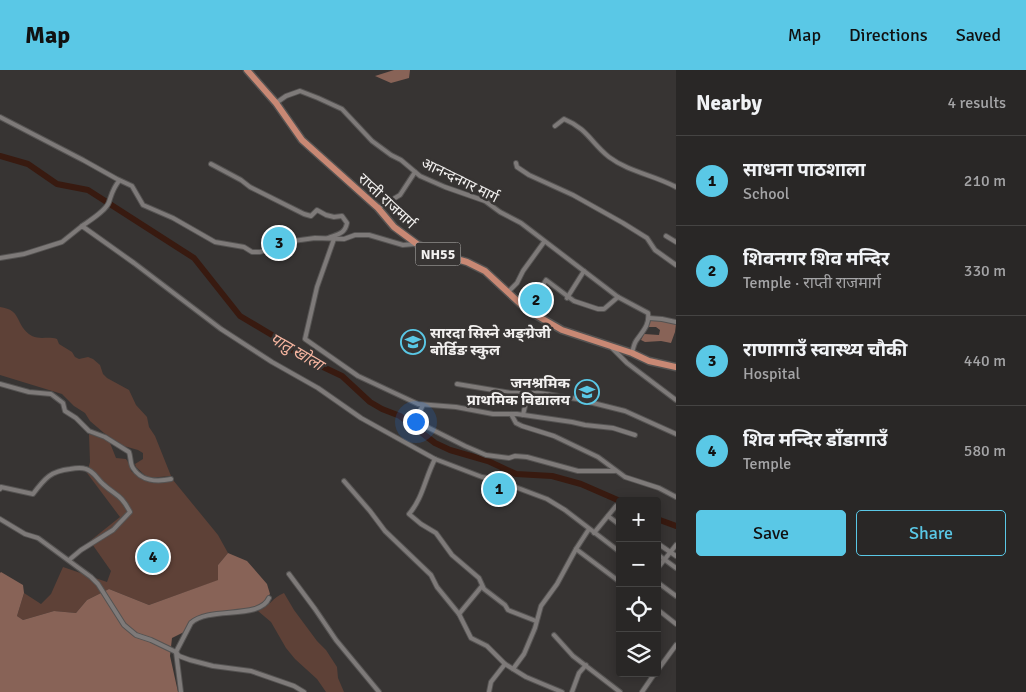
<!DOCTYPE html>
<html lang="en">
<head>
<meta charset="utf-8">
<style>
  :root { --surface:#292726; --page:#353332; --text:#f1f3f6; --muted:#a5a5a7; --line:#454443; --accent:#5ac8e6 }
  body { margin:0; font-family:Signika,"Noto Sans Devanagari",sans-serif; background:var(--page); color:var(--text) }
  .controls { position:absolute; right:15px; bottom:15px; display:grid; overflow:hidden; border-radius:5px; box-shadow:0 2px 12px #0003 }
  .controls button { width:45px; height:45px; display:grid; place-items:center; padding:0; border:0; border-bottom:1px solid var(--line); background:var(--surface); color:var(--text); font:25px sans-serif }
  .you { position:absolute; left:415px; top:351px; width:18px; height:18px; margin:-12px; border:4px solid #fff; border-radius:50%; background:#1a73e8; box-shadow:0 0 0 8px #1a73e833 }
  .badge { display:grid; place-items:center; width:32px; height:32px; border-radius:50%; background:var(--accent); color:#111; font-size:16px; font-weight:700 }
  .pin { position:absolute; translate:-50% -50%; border:2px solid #fff; box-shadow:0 1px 5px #0006 }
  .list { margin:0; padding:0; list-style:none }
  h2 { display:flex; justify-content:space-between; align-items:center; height:65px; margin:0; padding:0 20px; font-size:21px }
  h2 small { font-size:16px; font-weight:400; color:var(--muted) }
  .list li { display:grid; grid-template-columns:32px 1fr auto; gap:15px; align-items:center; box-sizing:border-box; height:90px; padding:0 20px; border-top:1px solid var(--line) }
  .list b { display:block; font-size:19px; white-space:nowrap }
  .list p { margin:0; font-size:16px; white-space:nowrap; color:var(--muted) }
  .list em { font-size:16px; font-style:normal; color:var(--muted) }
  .actions { display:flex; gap:10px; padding:15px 20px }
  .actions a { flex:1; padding:11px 0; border:1px solid var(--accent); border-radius:5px; text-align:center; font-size:18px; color:var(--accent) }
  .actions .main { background:var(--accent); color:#111 }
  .icon { flex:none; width:28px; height:28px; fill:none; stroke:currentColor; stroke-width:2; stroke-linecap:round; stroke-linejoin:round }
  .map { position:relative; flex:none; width:676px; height:622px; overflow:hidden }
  header { display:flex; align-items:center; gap:30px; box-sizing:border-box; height:70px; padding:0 25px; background:var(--accent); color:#111 }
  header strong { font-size:24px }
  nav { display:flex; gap:28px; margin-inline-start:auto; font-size:18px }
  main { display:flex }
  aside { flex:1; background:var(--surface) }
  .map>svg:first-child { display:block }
  .green { fill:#5e4137 }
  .forest { fill:#886357 }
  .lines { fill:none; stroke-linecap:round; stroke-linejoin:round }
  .river { stroke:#381a10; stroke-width:6 }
  .minor-casing { stroke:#555352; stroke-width:6 }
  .primary-casing { stroke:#555352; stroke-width:9 }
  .minor { stroke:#7e7a79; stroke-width:4 }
  .primary { stroke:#c88874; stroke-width:6 }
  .labels { text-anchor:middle; stroke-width:5; stroke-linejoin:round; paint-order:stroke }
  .shield { fill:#373433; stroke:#bab8b7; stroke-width:1 }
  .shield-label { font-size:14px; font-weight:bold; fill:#f2f0ef }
  .street-label { font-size:15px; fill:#f2f0ef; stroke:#373433 }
  .poi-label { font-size:15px; font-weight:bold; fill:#f2f0ef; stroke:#373433; text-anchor:start }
  .water-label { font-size:16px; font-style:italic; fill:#f6b5a0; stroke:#373433 }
</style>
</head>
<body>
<header>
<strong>Map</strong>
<nav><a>Map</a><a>Directions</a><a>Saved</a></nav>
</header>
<main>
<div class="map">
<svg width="676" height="622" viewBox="0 0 676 622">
  <rect width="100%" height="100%" fill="#373433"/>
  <g class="green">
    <path d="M0,237C23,240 14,255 32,266C41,270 48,266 57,269L59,274L72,282L75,287L79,289L88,287L93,289L100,295L103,304L107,308L129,320L136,335L147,347L149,357L155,366L171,406L148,408L136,397L135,394L143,389V383L138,380L124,376L104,363L90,351L85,343L74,336L62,324L0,305Z"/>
    <path d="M89,364L104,369L110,373L116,388L126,389L130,395L131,401C146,413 155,416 173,410L218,465L228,483L218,495L219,510L149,535L109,519L87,530L76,543L54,541L23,550L17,546L24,523L41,534L51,524L63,497L107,512L111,501L90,471L120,447L87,403L90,392Z"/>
    <path d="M284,523L294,540L317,571L326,580L337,597L338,608L344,622H326L317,609L295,589L286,578L271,552L258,541C269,537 272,528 284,523Z"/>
  </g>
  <g class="forest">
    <polygon points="394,0 410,0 409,8 391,13 375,6"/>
    <polygon points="651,250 664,250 676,254 675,262 671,273 661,271 645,272 641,270 644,264 659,265 660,260 656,257 646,257"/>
    <polygon points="228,483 247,491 267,514 270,524 262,534 257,537 228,541 192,550 184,562 172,568 170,586 178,622 0,622 0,503 1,502 23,515 24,523 17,546 23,550 54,541 76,543 87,530 109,519 149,535 218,510 218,495"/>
  </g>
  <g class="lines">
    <g class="river">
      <polyline points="0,86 28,94 57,114 88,120 194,188 240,246 277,268 302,287 342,306 370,332 382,339 400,346 435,373 450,380 488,391 516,404 552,406 581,414 620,431"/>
      <polyline points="657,449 676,456"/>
    </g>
    <defs>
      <g id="minor">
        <path d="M276,33L286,26L300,21L318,28L342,39L372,71L391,85L401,90L420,106L445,117L485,131L500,142L521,153L618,227L648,243C650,255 642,262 636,271C634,274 633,279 632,283"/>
        <polyline points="0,47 83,90 117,109 132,116 143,135 173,148 215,172 244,177 252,182 260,182 293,171 315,168 344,169 355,165 369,165 403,175 415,174"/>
        <path d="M555,56L564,49C588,59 591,73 609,87C629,102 654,105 676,117"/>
        <polyline points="516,93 517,97 529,105 573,125 623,153 647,168 655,180 676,195"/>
        <path d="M211,94L241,110L250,117L304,144L311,146L317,140L326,145L334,147L342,146L347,153C345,164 338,164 328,168"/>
        <polyline points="378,138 400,125 415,102"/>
        <path d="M82,156C89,151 106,141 109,132C112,123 113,118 119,111"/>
        <polyline points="666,166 676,172"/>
        <polyline points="334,169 317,217 305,269 358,306 418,334 456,337 493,344 517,344 572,352 585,355 613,358 635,365"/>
        <polyline points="0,188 24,184 62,172 82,156 134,193 221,259 272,292 318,318 361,348 435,389 482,407 494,409 547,429 565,440 620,482"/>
        <polyline points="508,222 517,213 523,201 544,172"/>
        <polyline points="567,228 584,201"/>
        <polyline points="527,240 546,210 574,231 598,239 604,239 618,227"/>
        <polyline points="649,248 662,249 676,252"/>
        <polyline points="612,278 627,293 676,330"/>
        <path d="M0,314L29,322L51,324L63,333L65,341L76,348L89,361L105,367L129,382C131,387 130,394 133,398C141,411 157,412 171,409"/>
        <polyline points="457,314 511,323 540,323 577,329 625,341 676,364"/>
        <polyline points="423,335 415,351 465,376 486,385 509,388 515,386 527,387 578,401 615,401"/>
        <polyline points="511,344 516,353 522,356 554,366 598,387 625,407 659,418 676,427"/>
        <polyline points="523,345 528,323"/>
        <path d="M435,389C425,408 423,428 409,444L421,454L436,463L452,485L479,508L484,519L505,535L508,540L536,551"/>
        <polyline points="344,411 370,441 385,461 431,505 437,517 459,544 471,568 487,576 505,594 526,607 562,622"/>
        <path d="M0,419L1,417L33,424C45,408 51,401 70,399C75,398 81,397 86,399C94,401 97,409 103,414C116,426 121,424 130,442L113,460L81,480L69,490"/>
        <polyline points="608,446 620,455"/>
        <polyline points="0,449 25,464 38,468 91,507 98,514 124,555 136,565 151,570 176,582 179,586 190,590 213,596 251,601 294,616 304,622"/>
        <polyline points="594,463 616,436"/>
        <polyline points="657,473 676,486"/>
        <polyline points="576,479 620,512"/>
        <polyline points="657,484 676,498"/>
        <polyline points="657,499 676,475"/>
        <polyline points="289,504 315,539 336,570 379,622"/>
        <polyline points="657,512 676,526"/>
        <polyline points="657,539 676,554"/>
        <polyline points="459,544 482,516"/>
        <polyline points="554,565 573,586 620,622"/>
        <polyline points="513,599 524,584 535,558 541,536 557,514 576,479 589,459"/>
        <polyline points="657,601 676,575"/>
        <path d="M181,622L176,582L191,553C209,536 260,550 269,528"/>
        <polyline points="489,622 491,612 505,594"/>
        <polyline points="572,622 579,603 586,595"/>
        <polyline points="642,622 655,603"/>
      </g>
      <polyline id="primary" points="247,0 276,33 302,70 378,138 394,157 417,174 433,182 467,192 485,201 527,240 562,260 632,283 649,291 676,297"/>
    </defs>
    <use href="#minor" class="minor-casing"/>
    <use href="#primary" class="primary-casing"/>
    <use href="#minor" class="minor"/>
    <use href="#primary" class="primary"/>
  </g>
  <defs>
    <symbol id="school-ring" viewBox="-11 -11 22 22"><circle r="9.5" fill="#373433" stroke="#5ac8e6" stroke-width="1.5"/><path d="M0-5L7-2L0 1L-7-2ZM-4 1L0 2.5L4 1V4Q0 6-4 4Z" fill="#5ac8e6"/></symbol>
  </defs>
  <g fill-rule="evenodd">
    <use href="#school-ring" x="399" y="258" width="28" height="28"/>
    <use href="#school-ring" x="573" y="308" width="28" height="28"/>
  </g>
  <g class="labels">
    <rect class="shield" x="415.5" y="172.5" width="45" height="23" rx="4"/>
    <g class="shield-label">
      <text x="438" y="189">NH55</text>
    </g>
    <g class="street-label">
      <text transform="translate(460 110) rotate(26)" y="5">आनन्दनगर मार्ग</text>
      <text transform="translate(387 131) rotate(43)" y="5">राप्ती राजमार्ग</text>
    </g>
    <g class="poi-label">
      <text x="430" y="268">सारदा सिस्ने अङ्ग्रेजी<tspan x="430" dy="17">बोर्डिङ स्कुल</tspan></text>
      <text x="570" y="318" text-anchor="end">जनश्रमिक<tspan x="570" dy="17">प्राथमिक विद्यालय</tspan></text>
    </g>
    <g class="water-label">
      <text transform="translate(297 281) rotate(30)" y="6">पातु खोला</text>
    </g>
  </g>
</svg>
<div class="controls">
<button>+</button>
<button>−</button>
<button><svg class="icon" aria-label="locate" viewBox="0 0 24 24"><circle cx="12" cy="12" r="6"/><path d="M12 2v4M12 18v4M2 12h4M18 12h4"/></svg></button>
<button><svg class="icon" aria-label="layers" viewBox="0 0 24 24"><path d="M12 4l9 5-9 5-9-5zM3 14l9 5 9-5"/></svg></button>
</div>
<div class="you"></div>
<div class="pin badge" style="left:499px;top:419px">1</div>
<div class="pin badge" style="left:536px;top:230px">2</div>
<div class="pin badge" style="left:279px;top:173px">3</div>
<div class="pin badge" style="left:153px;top:487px">4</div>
</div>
<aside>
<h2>Nearby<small>4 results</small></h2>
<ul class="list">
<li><span class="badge">1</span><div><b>साधना पाठशाला</b><p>School</p></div><em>210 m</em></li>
<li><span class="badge">2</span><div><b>शिवनगर शिव मन्दिर</b><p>Temple · राप्ती राजमार्ग</p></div><em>330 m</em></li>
<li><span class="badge">3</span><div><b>राणागाउँ स्वास्थ्य चौकी</b><p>Hospital</p></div><em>440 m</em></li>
<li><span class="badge">4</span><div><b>शिव मन्दिर डाँडागाउँ</b><p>Temple</p></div><em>580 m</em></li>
</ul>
<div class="actions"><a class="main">Save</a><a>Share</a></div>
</aside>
</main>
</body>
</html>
